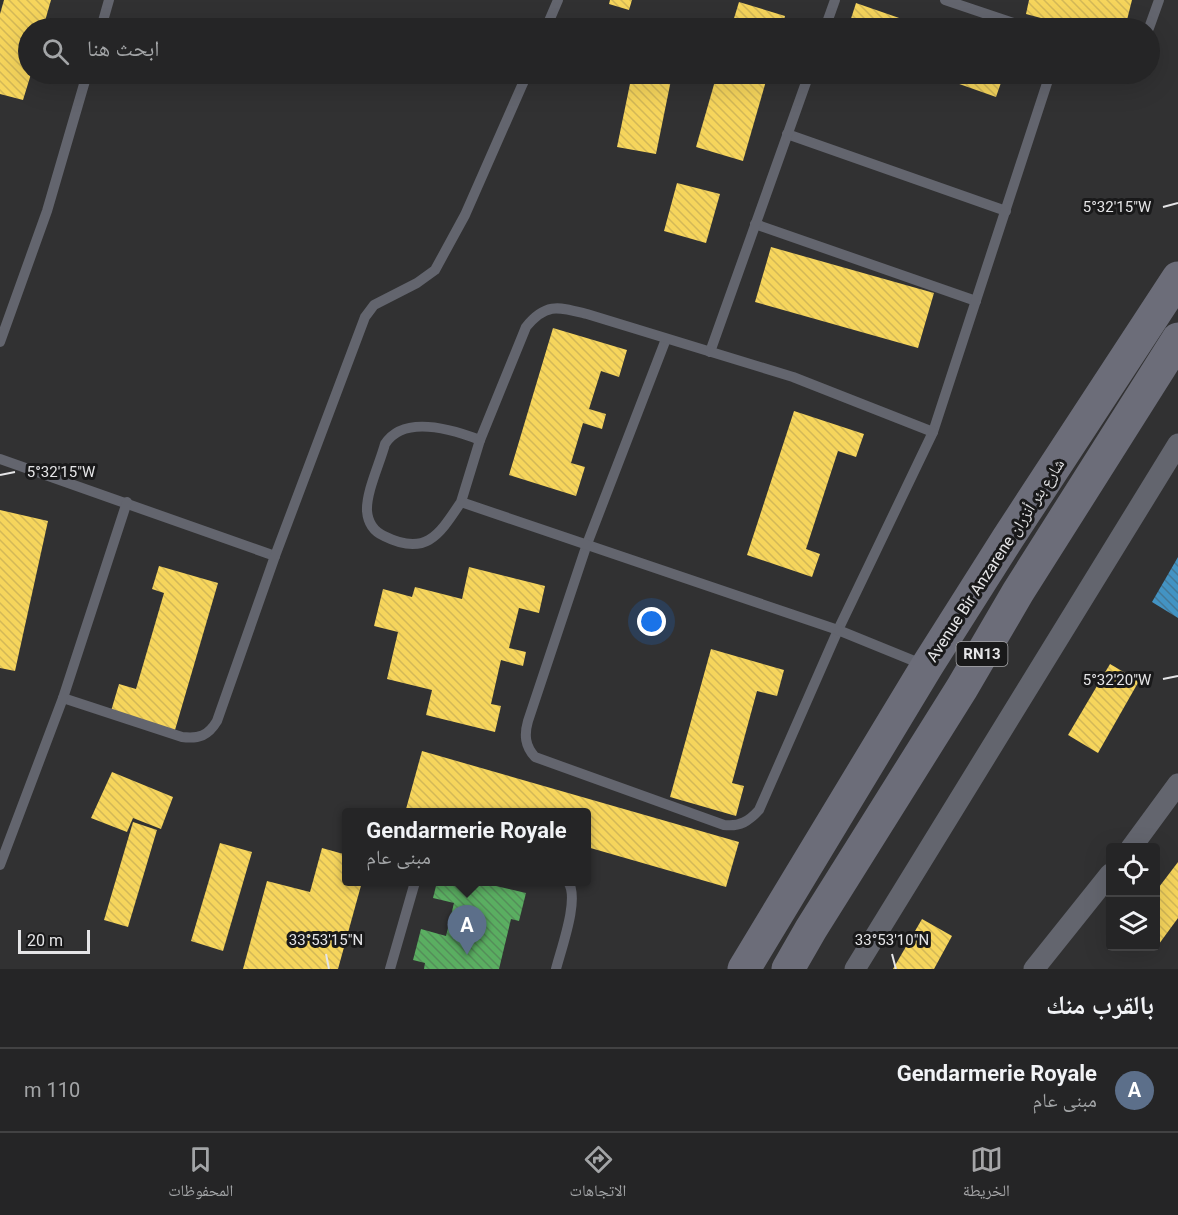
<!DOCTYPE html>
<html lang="ar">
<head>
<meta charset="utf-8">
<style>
  :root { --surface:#252526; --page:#313132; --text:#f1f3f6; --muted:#a3a5a7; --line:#424243; --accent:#a6a6a8 }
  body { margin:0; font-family:Roboto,"Noto Naskh Arabic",sans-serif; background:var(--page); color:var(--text); direction:rtl }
  .controls { position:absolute; right:18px; bottom:18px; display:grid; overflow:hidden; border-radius:6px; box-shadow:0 6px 24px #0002 }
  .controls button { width:54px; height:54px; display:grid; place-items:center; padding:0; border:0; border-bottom:2px solid var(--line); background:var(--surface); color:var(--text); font:30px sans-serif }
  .scale { position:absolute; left:18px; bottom:15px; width:72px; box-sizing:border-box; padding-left:6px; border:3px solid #e5e5e7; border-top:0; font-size:16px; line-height:21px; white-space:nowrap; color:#e5e5e7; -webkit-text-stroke:4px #19191a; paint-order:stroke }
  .you { position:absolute; left:652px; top:622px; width:21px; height:21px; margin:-15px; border:4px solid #fff; border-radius:50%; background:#1a73e8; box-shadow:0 0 0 9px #1a73e833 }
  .badge { display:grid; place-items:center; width:39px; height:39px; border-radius:50%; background:var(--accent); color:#fff; font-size:20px; font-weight:700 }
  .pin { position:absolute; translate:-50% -50px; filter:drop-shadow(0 2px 3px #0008) }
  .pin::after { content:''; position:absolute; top:32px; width:21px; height:18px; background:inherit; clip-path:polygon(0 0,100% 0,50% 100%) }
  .popup { position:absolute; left:342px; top:808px; width:249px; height:78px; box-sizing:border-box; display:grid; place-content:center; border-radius:6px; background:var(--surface); filter:drop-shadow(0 2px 4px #0005); font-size:20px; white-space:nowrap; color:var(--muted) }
  .popup b { font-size:22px; color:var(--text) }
  .popup::after { content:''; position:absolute; left:50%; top:100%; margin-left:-12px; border:12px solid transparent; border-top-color:var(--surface) }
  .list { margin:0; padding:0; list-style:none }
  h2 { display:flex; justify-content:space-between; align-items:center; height:78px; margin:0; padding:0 24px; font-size:26px }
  h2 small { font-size:20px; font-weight:400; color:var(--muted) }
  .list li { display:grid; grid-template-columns:39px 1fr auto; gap:18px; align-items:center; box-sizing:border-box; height:84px; padding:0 24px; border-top:2px solid var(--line) }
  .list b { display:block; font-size:22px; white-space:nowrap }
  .list p { margin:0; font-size:20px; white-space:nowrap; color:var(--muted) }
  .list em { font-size:20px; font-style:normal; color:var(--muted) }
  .icon { flex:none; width:33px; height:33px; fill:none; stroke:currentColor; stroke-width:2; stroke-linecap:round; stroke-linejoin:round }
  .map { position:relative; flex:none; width:1178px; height:969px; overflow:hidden; direction:ltr }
  .search { position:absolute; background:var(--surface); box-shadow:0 6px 24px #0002; left:18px; right:18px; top:18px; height:66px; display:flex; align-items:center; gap:15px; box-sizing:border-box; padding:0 21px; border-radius:33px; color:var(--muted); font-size:22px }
  .sheet { height:162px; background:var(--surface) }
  nav { display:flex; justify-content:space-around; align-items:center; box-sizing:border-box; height:84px; border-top:2px solid var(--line); background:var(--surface); font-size:16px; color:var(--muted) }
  nav a { display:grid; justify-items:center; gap:3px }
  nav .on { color:var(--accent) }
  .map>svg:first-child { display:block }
  .homes { fill:url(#homes-back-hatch) }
  .schools { fill:url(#schools-back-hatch) }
  .public { fill:url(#public-back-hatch) }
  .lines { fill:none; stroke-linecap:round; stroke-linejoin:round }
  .service { stroke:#63656e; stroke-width:10 }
  .minor { stroke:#63656e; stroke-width:21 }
  .primary { stroke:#6c6d79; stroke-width:33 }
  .ticks { fill:none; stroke:#e5e5e7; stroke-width:2 }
  .labels { text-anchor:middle; stroke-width:6; stroke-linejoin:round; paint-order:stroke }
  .shield { fill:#19191a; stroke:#a8a8aa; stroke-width:1.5 }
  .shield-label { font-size:15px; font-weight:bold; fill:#e5e5e7 }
  .street-label { font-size:16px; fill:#e5e5e7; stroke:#19191a }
  .ticks-label { font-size:15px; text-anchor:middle; fill:#e5e5e7; stroke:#19191a; stroke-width:6; stroke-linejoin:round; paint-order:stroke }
</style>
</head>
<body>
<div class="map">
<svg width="1178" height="969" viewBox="0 0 1178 969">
  <defs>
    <pattern id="homes-back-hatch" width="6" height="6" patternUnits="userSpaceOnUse" patternTransform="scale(1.5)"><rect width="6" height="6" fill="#f6d55c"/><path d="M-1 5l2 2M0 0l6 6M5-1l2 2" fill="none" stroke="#d3b857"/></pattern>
    <pattern id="schools-back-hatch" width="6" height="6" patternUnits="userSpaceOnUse" patternTransform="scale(1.5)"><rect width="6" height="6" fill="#4393c3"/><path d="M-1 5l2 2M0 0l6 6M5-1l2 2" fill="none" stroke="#447897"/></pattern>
    <pattern id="public-back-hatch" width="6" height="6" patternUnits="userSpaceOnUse" patternTransform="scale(1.5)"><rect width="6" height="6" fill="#5aae61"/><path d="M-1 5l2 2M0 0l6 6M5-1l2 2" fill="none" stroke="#548e59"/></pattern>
  </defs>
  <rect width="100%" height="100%" fill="#313132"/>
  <g class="homes">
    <polygon points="4,0 51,0 43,28 28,28 28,74 31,74 23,100 0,94 0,14"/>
    <polygon points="610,0 632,0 629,10 609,4"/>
    <polygon points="1029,0 1132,0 1125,28 1078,28 1026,14"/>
    <polygon points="739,2 785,16 782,28 731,28"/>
    <polygon points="856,3 928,28 848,28"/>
    <polygon points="632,74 671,80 656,154 617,147"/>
    <polygon points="717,74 768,74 743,161 696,147"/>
    <polygon points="931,74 1004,74 996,97"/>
    <polygon points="677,183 720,194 706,243 664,231"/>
    <polygon points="771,247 934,293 918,348 755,302"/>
    <polygon points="553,328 627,350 619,377 601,371 589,409 606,414 602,429 583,423 571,463 585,467 576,496 509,475"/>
    <polygon points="794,411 864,434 856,457 838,451 806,549 820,554 812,577 747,555"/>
    <polygon points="0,510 48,521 15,671 0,668"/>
    <polygon points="159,566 218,583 175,730 111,711 119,684 136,689 164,593 152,589"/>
    <polygon points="469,567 545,586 539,613 519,608 509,648 526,652 523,666 501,660 491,704 501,706 495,732 426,715 432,690 387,679 398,632 374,626 383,589 412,597 415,587 462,599"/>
    <polygon points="711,649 784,670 777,696 757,691 732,783 744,786 736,816 670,797"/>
    <polygon points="1110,664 1139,681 1098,753 1068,735"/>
    <polygon points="422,751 739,842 726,887 587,847 587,812 418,812 406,809"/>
    <polygon points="112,772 173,797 161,829 133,818 127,832 91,818"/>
    <polygon points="133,822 157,830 128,927 104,920"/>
    <polygon points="220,843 252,852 223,951 191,941"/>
    <polygon points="322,848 347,855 347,882 362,882 338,969 243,969 267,881 310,892"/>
    <polygon points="1178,862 1178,918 1159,944 1156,941 1156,891"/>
    <polygon points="922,919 952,936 934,969 893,969"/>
  </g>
  <polygon class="schools" points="1178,557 1178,618 1152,602"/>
  <polygon class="public" points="437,882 479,882 526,893 519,921 511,919 499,969 424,969 425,963 413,960 421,929 446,936 454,903 433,898"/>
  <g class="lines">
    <g class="service">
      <polyline points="945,0 1028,28"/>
      <polyline points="101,28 109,0"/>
      <polyline points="546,28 558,0"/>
      <polyline points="825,28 835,0"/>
      <polyline points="1149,28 1159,0"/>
      <polyline points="787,134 1006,211"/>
      <polyline points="755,224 976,301"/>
      <path d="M666,339L587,544L528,721C524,735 525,746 535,757L724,825C740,827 749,821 759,810L838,630L933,432L1050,74"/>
      <polyline points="0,342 47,211 87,74"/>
      <polyline points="710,352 809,74"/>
      <path d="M480,440L526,327C546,302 559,307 587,314L793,377L933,432"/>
      <polyline points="0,459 275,556"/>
      <path d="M461,502L480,440C454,430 404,414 385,444C380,463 366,492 367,511C368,523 373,531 384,536C426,557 439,535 461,502L838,630L924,665"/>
      <path d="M63,698L182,737C199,739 208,736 217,721L275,556L365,317L374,305L417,283L435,270L465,215L527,74"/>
      <polyline points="0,865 63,698 127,502"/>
      <polyline points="390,969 415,882"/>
      <path d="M556,969C561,949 580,898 568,882"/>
    </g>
    <g class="minor">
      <polyline points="1131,848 1178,784"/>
      <polyline points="855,969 1178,444"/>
      <polyline points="1034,969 1110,874"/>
    </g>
    <g class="primary">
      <polyline points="744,969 927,666 1008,538 1178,278"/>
      <polyline points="788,969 811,929 962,688 1018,592 1178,339"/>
    </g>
  </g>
  <path class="ticks" d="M1163,207L1178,203M0,475L15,472M1163,679L1178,676M326,954L329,969M892,954L896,969"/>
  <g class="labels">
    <rect class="shield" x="956.5" y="642" width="51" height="24" rx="4.5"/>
    <g class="shield-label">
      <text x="982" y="659">RN13</text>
    </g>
    <g class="street-label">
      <text transform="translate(995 560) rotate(-57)" y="6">Avenue Bir Anzarene شارع بئر أنزران</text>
    </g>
  </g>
  <g class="ticks-label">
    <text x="1117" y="212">5°32'15"W</text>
    <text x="61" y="477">5°32'15"W</text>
    <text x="1117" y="685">5°32'20"W</text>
    <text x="326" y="945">33°53'15"N</text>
    <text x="892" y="945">33°53'10"N</text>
  </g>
</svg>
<div class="controls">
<button><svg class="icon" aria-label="locate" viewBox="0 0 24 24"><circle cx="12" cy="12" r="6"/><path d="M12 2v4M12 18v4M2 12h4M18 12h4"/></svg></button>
<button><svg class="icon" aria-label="layers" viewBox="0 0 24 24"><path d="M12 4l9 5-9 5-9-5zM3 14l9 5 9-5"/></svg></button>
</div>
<div class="scale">20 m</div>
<div class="you"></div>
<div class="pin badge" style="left:467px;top:955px;background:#5c6f8a">A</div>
<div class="popup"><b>Gendarmerie Royale</b>مبنى عام</div>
<div class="search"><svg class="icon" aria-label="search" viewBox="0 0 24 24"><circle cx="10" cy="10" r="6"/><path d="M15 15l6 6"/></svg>ابحث هنا</div>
</div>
<section class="sheet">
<h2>بالقرب منك<small></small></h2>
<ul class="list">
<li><span class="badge" style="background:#5c6f8a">A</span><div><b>Gendarmerie Royale</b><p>مبنى عام</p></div><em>110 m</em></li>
</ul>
</section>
<nav>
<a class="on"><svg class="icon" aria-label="map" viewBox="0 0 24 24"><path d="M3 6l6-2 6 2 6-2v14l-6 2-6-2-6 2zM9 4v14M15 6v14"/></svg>الخريطة</a>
<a><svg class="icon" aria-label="directions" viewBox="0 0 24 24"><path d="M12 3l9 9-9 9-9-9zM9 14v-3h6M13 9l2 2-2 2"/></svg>الاتجاهات</a>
<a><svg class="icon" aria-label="saved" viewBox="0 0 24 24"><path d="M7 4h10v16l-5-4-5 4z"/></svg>المحفوظات</a>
</nav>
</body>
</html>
